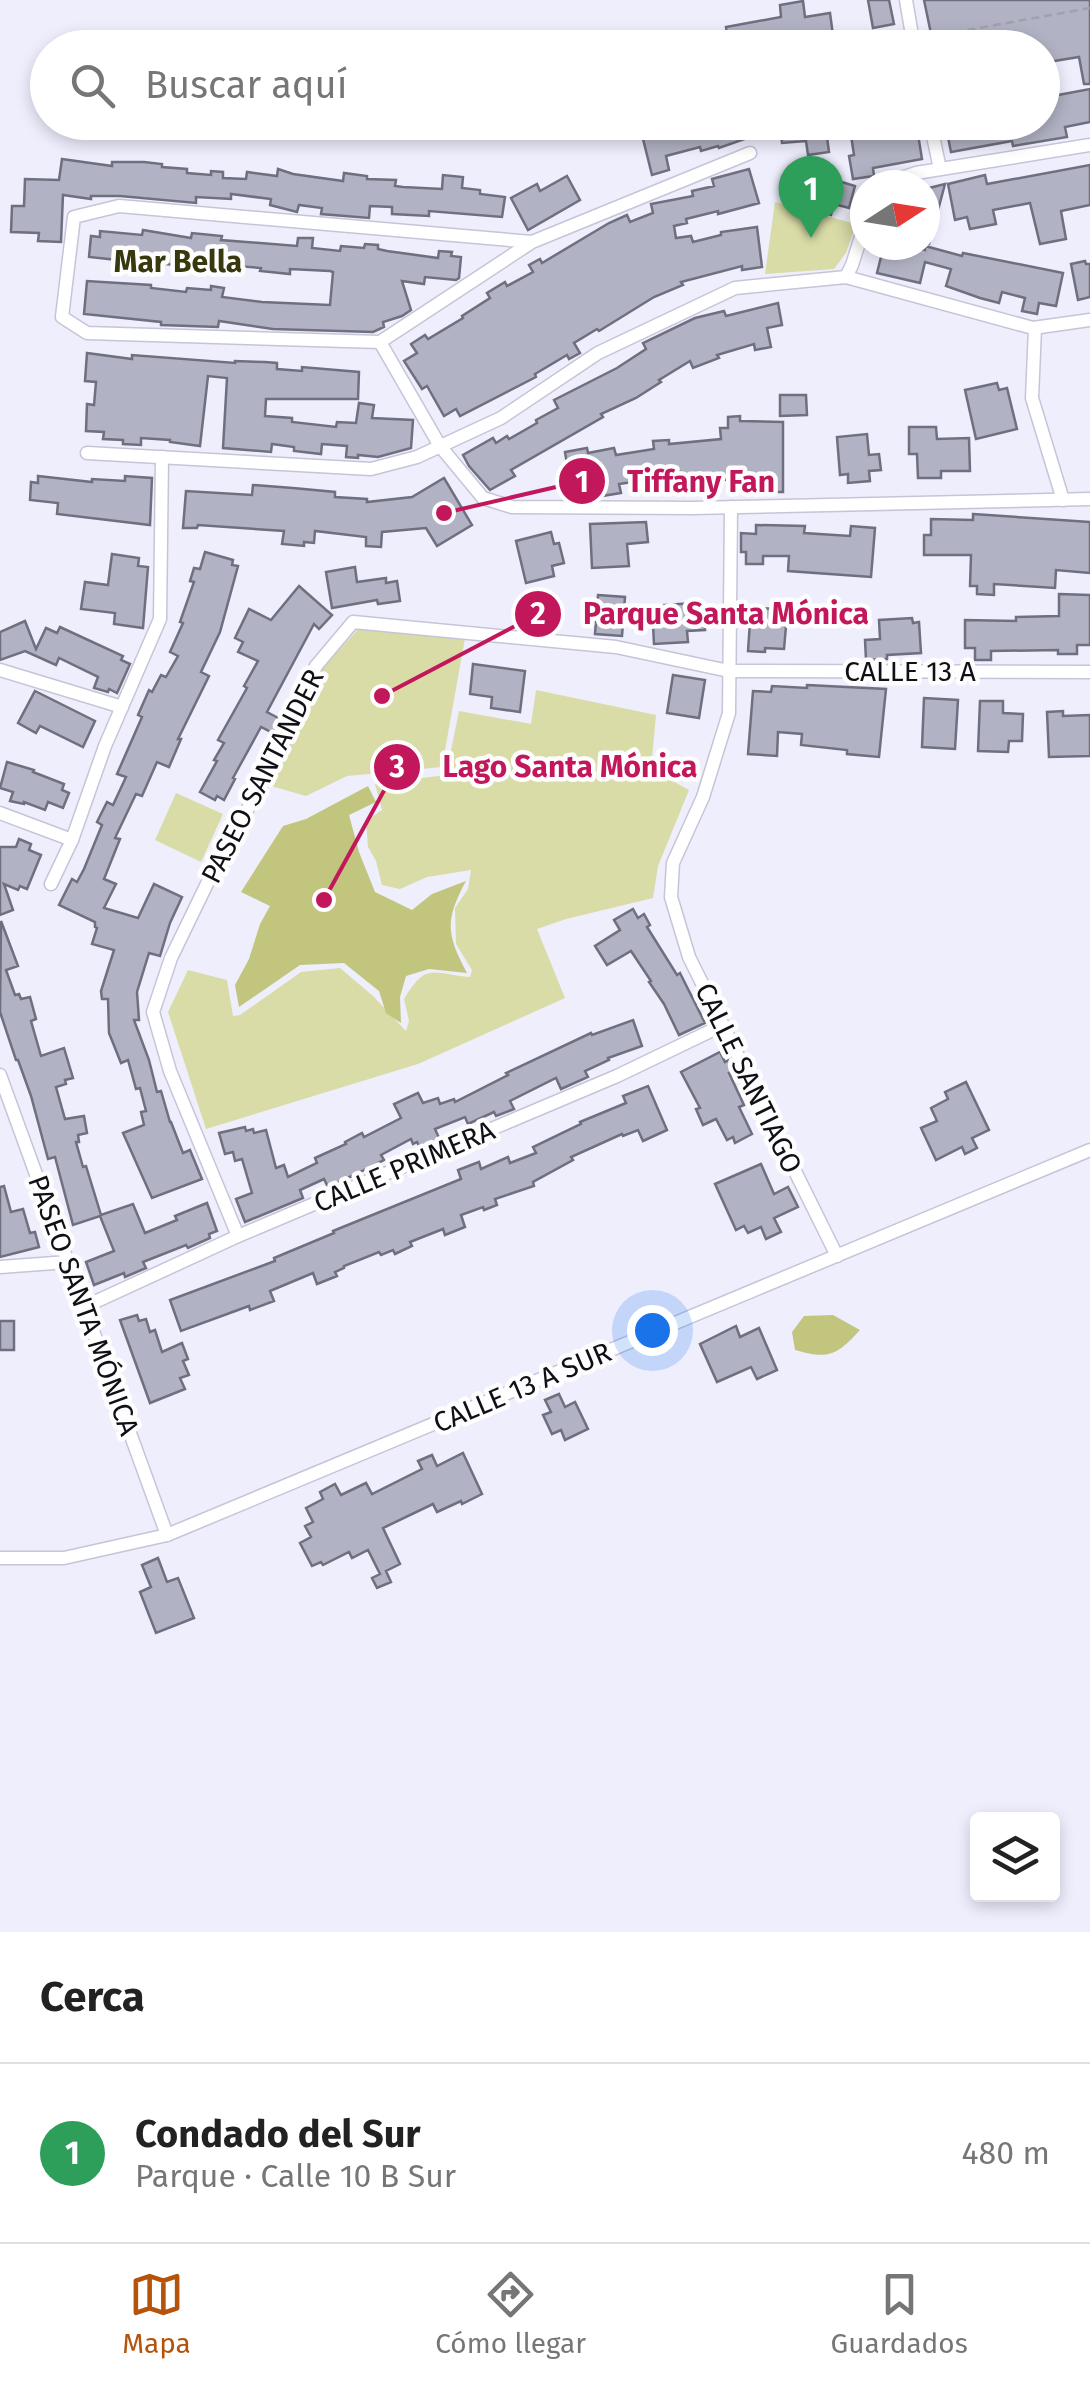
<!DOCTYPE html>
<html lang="es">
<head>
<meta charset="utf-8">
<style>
  :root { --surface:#fff; --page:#f6f6f6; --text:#222; --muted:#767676; --line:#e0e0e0; --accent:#b45309 }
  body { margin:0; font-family:"Fira Sans",sans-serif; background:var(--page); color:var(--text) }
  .controls { position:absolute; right:30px; bottom:30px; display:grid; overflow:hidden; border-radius:10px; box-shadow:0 5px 15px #0003 }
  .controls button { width:90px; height:90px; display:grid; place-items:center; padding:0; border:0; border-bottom:2px solid var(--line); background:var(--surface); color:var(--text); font:50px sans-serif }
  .compass { position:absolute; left:850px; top:170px; width:90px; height:90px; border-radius:50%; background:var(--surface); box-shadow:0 5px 15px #0003; rotate:78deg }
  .you { position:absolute; left:652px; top:1330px; width:35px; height:35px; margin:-25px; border:8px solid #fff; border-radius:50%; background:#1a73e8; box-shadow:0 0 0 15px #1a73e833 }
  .badge { display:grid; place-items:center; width:65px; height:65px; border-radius:50%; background:var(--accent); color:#fff; font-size:32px; font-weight:700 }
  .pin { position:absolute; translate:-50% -82px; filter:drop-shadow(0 2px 5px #0008) }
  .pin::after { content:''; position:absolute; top:52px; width:35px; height:30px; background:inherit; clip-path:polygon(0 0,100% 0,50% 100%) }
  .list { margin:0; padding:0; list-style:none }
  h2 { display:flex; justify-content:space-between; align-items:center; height:130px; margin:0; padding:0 40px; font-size:42px }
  h2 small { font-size:32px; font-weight:400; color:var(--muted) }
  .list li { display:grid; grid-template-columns:65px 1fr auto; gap:30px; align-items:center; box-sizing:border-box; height:180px; padding:0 40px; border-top:2px solid var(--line) }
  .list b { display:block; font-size:38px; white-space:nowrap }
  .list p { margin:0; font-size:32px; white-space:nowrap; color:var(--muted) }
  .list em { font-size:32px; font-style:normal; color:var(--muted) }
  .icon { flex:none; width:55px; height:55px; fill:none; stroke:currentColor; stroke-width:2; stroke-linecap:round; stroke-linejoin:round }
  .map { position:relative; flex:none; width:1090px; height:1932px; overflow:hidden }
  .search { position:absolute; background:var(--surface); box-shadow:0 5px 15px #0003; left:30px; right:30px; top:30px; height:110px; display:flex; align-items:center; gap:25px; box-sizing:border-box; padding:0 35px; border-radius:55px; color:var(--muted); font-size:38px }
  .sheet { height:310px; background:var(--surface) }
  nav { display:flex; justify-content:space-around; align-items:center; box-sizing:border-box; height:140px; border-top:2px solid var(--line); background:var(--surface); font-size:28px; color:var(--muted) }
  nav a { display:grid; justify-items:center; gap:5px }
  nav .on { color:var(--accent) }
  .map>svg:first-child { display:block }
  .green { fill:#d9dca7 }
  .water { fill:#c2c57d }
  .building { fill:#b1b2c3; stroke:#6f6f7f; stroke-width:2.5 }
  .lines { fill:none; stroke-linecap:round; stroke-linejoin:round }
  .minor-casing { stroke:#c5c5d8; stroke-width:15 }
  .path { stroke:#a1a1ad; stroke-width:2.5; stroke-dasharray:8 5; stroke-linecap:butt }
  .minor { stroke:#fff; stroke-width:12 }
  .labels { text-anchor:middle; stroke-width:9; stroke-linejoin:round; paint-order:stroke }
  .street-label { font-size:28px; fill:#0f0f15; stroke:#fdfdfd }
  .neighbourhood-label { font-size:30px; font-weight:bold; fill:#37380e; stroke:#fdfdfd }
  .leader { fill:none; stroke:#c2185b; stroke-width:4 }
  .callout-dot { fill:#c2185b; stroke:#fdfdfd; stroke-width:4 }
  .mark-label { font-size:30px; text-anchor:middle; font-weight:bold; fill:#fff }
  .callout-label { font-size:30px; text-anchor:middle; font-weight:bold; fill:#c2185b; stroke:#fdfdfd; stroke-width:9; stroke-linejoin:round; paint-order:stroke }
</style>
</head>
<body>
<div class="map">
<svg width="1090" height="1932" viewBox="0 0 1090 1932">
  <rect width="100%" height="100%" fill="#eeeefd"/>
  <g class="green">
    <polygon points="775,202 856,224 846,253 834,269 765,274"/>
    <polygon points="358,629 465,638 442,767 347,776 306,796 271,786 287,754 320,671"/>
    <path d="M536,690L656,715L651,769L689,790L658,866L653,898L566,919L537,929L565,998L418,1064L206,1129L168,1012L188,970L227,980L233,1016L240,1015L301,972L340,968L373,996L406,1031L409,1021L404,999C427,961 432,974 470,977L472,970L456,944L455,908L468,889L471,870L427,877L400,889L382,885L376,861L368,847L366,821L382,810L375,784L446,775L459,711L531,724Z"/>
    <polygon points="176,793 223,814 201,862 155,840"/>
  </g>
  <g class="water">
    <path d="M368,786L376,802L349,815L359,852L375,892L412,910L432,894L466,881C445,920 446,934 467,973L429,969L406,976L400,997L401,1023L386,1013L379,991L344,963L300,965L239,1007L235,985L249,959L260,924L270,906L241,892L283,826L306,819Z"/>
    <path d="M833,1315L860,1330C837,1355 829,1360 795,1350L792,1332L804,1316Z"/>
  </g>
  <g class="building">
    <polygon points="868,0 889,0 894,24 873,28"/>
    <polygon points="924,0 1090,0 1090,84 1084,84 1079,57 1042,63 1042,48 934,48"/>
    <polygon points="803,1 805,17 830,13 833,35 779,43 780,48 729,48 726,27 781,17 780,5"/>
    <polygon points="1090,89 1090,122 1065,127 1067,137 1013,146 1012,141 951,152 945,122 1042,122 1042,95 1057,92 1058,95"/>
    <polygon points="677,122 825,122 829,152 808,155 806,141 782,143 781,133 750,137 719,148 718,146 701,151 700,147 666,156 669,170 652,175 641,131"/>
    <polygon points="849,122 916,122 922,159 873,168 874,176 853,179 849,156 854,155"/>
    <polygon points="62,159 112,166 112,162 144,162 162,164 162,167 187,169 187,173 211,175 211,171 223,172 223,178 246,179 247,172 277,176 278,169 293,174 343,181 344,173 367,176 367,179 396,180 395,186 403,187 442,189 443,175 463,177 462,188 480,190 480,194 505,197 502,217 429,211 429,216 392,214 392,207 370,206 369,218 321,214 322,208 299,205 297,212 270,205 271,199 231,194 231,199 196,197 196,203 120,196 91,196 91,199 63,195 61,242 38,241 39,233 11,232 12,206 24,206 25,179 59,180"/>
    <polygon points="1090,165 1090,205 1061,211 1066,239 1040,244 1030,203 993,210 996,224 970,229 967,217 955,220 948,184 985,175 987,184"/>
    <polygon points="749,169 759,203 718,214 718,211 686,219 687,223 674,226 676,238 691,236 693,242 721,235 721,232 757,227 762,267 742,270 742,266 681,282 683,285 654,297 599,331 597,329 574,343 580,353 569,359 567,355 535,374 536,377 460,416 456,409 444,416 427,386 422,389 404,361 417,353 411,344 425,335 428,339 463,318 462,316 490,298 487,293 505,282 507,286 533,272 529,265 540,259 542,263 609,223 627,215 630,222 653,213 651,204 693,196 692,191 714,186 712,179"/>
    <polygon points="816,174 855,186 849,208 834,204 831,215 801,206 808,183 813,185"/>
    <polygon points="567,176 580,200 528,230 511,198 537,184 540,191"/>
    <polygon points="945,184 929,244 925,244 925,189"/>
    <polygon points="143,230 191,238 192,233 222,236 221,240 297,246 298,238 313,238 312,248 340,251 341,246 364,248 365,244 378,245 378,249 387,251 438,258 439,251 452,252 451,256 461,257 459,278 456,280 425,277 424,284 402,281 411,310 402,316 383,322 384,327 373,332 273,329 219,321 218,327 161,325 161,322 84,314 87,281 151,285 151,288 186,292 187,288 211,290 211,286 224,288 222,297 262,302 330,305 333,272 330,271 290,269 290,274 260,271 261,268 223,265 223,271 118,258 118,260 89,257 91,236 100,237 100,231 142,235"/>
    <polygon points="884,245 903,245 925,250 925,246 962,256 963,253 1063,273 1056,306 1039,303 1037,314 1022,311 1025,298 1002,292 999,303 980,298 946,286 951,269 925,262 920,283 877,273"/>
    <polygon points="1085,261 1086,264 1090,264 1090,297 1078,300 1071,264"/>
    <polygon points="778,303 782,325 767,328 771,347 755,350 754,344 717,355 719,358 693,368 690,361 659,380 661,382 636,398 601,414 603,417 511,470 515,476 490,490 469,466 463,455 493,438 496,443 507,436 509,439 537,423 536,420 558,408 554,400 617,368 646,349 643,343 695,318 724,311 726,316"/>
    <polygon points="87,353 132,359 132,355 235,363 235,361 265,362 277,363 277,369 302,371 302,367 359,372 358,399 266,399 265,416 292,418 292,422 336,427 337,422 356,423 359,403 374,405 372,418 413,420 411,448 378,457 358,455 358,458 346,457 347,446 322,444 321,454 294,451 294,447 272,444 271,452 223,448 227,378 208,376 200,446 170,442 170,440 141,438 141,445 123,444 123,440 103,439 104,432 86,431 87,404 94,405 96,382 85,381"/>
    <polygon points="997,383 999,390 1007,388 1017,429 976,439 965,390"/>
    <polygon points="780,395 806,395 807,415 780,416"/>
    <polygon points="740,416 740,421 783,422 783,492 757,492 757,478 722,480 717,482 717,491 697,493 695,476 680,477 680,472 639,476 640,481 619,484 621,493 596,497 594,491 572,495 565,452 587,448 588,453 614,448 616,455 654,449 653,441 669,440 669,444 721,439 720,428 728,428 728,417"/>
    <polygon points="909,427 936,427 937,439 969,438 970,471 941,471 941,478 918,478 917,454 909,454"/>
    <polygon points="867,434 869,455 879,454 881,470 869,471 870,481 848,483 848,474 840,475 837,437"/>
    <polygon points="38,476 92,482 92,479 125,481 125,476 152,478 150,525 57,514 58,503 30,500 31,482 38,483"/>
    <polygon points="444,478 472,525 437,546 426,528 382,532 381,547 366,546 366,537 315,531 314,543 304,542 304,546 282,544 284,531 198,525 197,528 183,528 186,491 252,495 253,485 293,488 335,492 335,497 367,499 367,502 412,497"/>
    <polygon points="973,514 1090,522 1090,573 1056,570 1055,588 994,584 994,595 977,594 977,586 970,586 971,555 924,555 924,535 931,535 931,519 973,520"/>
    <polygon points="646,522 648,542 627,544 629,566 592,568 590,524"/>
    <polygon points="756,525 805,526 804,533 850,536 851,526 875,528 871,577 788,571 789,556 763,556 763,564 746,564 746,552 741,552 741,533 756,534"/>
    <polygon points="551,532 554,544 559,543 564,563 552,566 554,576 526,583 516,541"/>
    <polygon points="205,552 233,560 232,565 238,566 220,632 201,672 209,676 178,739 181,739 169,767 157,762 142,796 136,794 115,838 120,839 104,879 116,884 104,908 138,918 154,884 182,897 170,923 160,956 149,953 137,992 139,1020 134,1020 149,1060 157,1092 161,1091 170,1122 171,1122 183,1153 190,1150 202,1179 152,1198 123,1133 144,1125 141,1112 146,1111 140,1088 136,1089 128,1060 121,1063 109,1033 108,999 102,999 101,991 114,950 92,944 97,928 95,927 95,922 59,905 72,879 77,882 84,869 102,825 97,822 107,802 113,805 126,777 117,774 142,717 138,715 149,690 152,692 161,675 166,677 178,656 170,652 183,623 180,622 194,582 190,581 194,568 200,569"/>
    <polygon points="112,554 139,558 138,566 148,567 143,628 114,624 115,613 81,609 85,582 108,585"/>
    <polygon points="355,567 357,582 386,578 386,583 397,581 400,601 378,604 377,600 332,608 326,572"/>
    <polygon points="299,586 332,615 319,629 314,624 267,712 280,719 273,733 261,727 233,778 235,779 224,800 217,796 215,800 200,792 217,761 214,760 224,743 218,740 247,688 244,686 258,661 238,652 243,642 235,638 249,609 271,620"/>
    <polygon points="1059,594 1090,595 1090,645 1077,645 1077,654 1058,654 1058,650 991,651 991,660 975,660 975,648 965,648 965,620 1016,621 1016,617 1059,616"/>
    <polygon points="598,595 625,597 622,636 595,634"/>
    <polygon points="775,602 788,603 784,649 765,648 765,652 748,651 751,607 774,609"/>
    <polygon points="692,603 693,608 704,608 705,630 687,631 688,642 654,644 652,606"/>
    <polygon points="912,618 913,623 919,622 921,653 887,655 887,659 866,660 865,640 880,639 879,620"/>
    <polygon points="25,621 36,649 46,628 57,633 60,627 123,656 121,660 130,664 117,693 109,689 108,692 94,688 98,677 59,658 56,665 25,651 0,660 0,632"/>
    <polygon points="473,664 525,671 520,712 491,708 492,697 470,694"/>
    <polygon points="673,675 705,680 699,718 667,713"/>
    <polygon points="807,685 886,689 879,757 847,754 847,750 801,745 802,734 778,732 777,756 748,754 753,691 771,692 772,686 807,688"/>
    <polygon points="35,691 95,721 83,747 40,726 36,733 18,723"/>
    <polygon points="924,698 958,700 955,749 922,747"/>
    <polygon points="980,701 1003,701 1003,713 1023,714 1022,741 1009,741 1008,752 978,751"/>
    <polygon points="1063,711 1063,716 1090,715 1090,756 1049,757 1047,712"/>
    <polygon points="7,762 34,770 33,772 64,784 62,790 69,793 63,808 48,802 45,810 24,802 24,804 10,801 13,792 0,788"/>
    <polygon points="19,839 31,844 29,850 41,855 27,889 20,886 18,890 4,884 13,910 0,915 0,847 16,847"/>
    <polygon points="633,909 638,918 644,914 650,925 647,927 677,975 680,973 705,1023 679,1035 664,1004 649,982 651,981 631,951 607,965 595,946 620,930 614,920"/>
    <polygon points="1,921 18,966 6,970 15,995 19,994 21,999 30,997 36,1019 31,1021 41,1056 64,1048 73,1078 65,1080 66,1084 56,1087 65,1119 84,1116 87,1133 78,1135 79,1142 76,1142 83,1167 86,1166 101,1215 133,1204 145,1233 177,1220 175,1216 207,1203 217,1231 209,1234 210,1238 188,1248 186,1245 143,1262 146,1268 125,1277 124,1273 94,1285 86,1262 114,1251 100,1216 73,1225 55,1157 48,1159 31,1096 18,1060 16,1060 0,1012"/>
    <polygon points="633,1020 642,1046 608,1058 609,1060 585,1071 588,1077 561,1089 556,1078 510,1101 514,1109 496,1116 494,1112 468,1124 465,1117 435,1129 440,1140 420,1148 417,1142 413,1144 411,1139 381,1155 384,1160 352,1176 328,1187 324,1179 300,1190 303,1198 245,1222 236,1199 252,1193 242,1159 235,1161 233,1152 225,1154 219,1133 245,1127 246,1131 253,1129 254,1133 266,1130 276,1168 284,1165 288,1177 317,1163 315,1158 346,1144 345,1142 362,1133 364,1137 401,1118 394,1104 418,1093 423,1103 438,1098 440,1104 454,1099 455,1102 508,1075 506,1073 591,1033 592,1035"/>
    <polygon points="720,1052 725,1062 729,1060 734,1071 729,1073 744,1105 739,1107 752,1134 735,1143 733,1137 727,1140 716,1119 703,1125 696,1109 700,1108 681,1072"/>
    <polygon points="966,1082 989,1130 972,1138 977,1148 965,1154 962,1147 936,1160 921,1128 937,1121 931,1108 948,1099 945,1092"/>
    <polygon points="648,1086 667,1130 643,1141 638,1130 623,1136 622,1134 571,1157 573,1160 533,1182 534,1186 495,1199 497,1205 484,1210 483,1207 461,1215 465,1227 445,1235 443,1229 410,1242 412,1246 395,1254 393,1250 381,1255 379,1252 344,1266 344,1268 335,1272 337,1276 317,1284 313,1273 270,1291 274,1301 250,1310 249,1306 181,1331 170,1300 275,1261 274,1258 334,1233 333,1231 461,1179 458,1170 479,1162 481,1169 508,1157 510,1163 536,1153 533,1147 581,1124 580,1122 626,1103 623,1096"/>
    <polygon points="761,1164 774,1194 788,1187 798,1207 774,1218 781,1232 766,1239 761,1227 748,1233 744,1226 736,1230 715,1184"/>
    <polygon points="4,1186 11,1212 23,1209 30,1233 35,1232 39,1247 0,1257 0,1187"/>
    <polygon points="137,1315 139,1321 146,1319 150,1332 155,1330 162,1352 182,1343 188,1359 183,1361 189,1375 180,1378 185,1389 150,1403 120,1320"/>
    <rect x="0" y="1321" width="14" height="29"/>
    <polygon points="736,1326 740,1337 759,1328 777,1370 757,1379 751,1367 717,1382 700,1344"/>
    <polygon points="559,1394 565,1407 575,1402 588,1429 565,1440 561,1430 552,1434 543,1415 551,1412 545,1400"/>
    <polygon points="463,1453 482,1494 462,1504 461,1501 437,1512 433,1504 383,1528 400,1564 386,1571 391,1582 377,1588 372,1578 380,1574 368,1550 352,1558 349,1552 323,1565 321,1562 312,1566 300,1543 311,1537 305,1526 313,1522 306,1508 323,1499 320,1492 335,1484 341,1495 366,1483 372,1494 422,1469 418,1461 432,1455 437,1466"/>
    <polygon points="158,1558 167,1582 178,1578 194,1618 156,1633 140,1592 151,1587 142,1565"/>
  </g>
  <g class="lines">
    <defs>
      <g id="minor">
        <polyline points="906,0 914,47"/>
        <polyline points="850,48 913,40"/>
        <polyline points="930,122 940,169"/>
        <polyline points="891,185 898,179 916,173 1090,145"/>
        <polyline points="532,242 119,206 74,217 62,317 87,333 380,342 532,242 750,153"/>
        <polyline points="846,277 852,265 865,224"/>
        <polyline points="1035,328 1032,398 1063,500"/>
        <polyline points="380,342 440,446 483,498 512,507 693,508 1090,499"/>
        <polyline points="87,453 371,469 417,457 501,418 598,353 735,288 846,277 1033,328 1090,320"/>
        <polyline points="731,507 729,713 703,797 673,863 671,897 689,957 837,1256"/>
        <polyline points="0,670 122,707"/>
        <polyline points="0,813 72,840"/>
        <polyline points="51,884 72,840 105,746 160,619 162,457"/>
        <polyline points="0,1075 167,1535"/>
        <polyline points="238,1236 170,1071 153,1012 171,958 219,859 279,754 316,666 353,622 616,647 729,671 1090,672"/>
        <polyline points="0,1267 68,1262"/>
        <polyline points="84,1307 238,1236 617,1076 723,1025"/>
        <polyline points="0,1558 64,1558 167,1535 1090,1150"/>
      </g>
    </defs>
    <use href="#minor" class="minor-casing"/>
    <polyline class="path" points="929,37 1090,8"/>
    <use href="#minor" class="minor"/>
  </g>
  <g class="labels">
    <g class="street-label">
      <text x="910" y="681">CALLE 13 A</text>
      <text transform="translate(262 776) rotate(-63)" y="10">PASEO SANTANDER</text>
      <text transform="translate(749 1078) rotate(64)" y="10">CALLE SANTIAGO</text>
      <text transform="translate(404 1166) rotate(-23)" y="10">CALLE PRIMERA</text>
      <text transform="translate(84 1305) rotate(70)" y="10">PASEO SANTA MÓNICA</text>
      <text transform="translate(522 1387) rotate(-23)" y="10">CALLE 13 A SUR</text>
    </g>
    <g class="neighbourhood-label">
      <text x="178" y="272">Mar Bella</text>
    </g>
  </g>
  <path class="leader" d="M444 513L582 481M382 696L538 614M324 900L397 767"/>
  <g class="callout-dot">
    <circle cx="444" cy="513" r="10"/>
    <circle cx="382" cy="696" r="10"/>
    <circle cx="324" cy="900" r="10"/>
    <circle cx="582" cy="481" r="25"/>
    <circle cx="538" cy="614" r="25"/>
    <circle cx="397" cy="767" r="25"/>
  </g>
  <g class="mark-label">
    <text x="582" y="492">1</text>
    <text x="538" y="624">2</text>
    <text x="397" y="777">3</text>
  </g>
  <g class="callout-label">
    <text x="701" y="492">Tiffany Fan</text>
    <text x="726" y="624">Parque Santa Mónica</text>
    <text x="570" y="777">Lago Santa Mónica</text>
  </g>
</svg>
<div class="controls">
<button><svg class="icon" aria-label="layers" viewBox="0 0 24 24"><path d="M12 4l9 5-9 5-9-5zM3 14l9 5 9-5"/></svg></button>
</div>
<svg class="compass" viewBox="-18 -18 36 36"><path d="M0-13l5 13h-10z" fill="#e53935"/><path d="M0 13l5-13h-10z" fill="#767676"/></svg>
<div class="you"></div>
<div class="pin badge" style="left:811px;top:238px;background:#2e9e5b">1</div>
<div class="search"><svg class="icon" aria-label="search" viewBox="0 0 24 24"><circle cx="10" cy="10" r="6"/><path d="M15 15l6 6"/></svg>Buscar aquí</div>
</div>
<section class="sheet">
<h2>Cerca<small></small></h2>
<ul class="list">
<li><span class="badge" style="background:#2e9e5b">1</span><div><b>Condado del Sur</b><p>Parque · Calle 10 B Sur</p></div><em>480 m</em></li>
</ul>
</section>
<nav>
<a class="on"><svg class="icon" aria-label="map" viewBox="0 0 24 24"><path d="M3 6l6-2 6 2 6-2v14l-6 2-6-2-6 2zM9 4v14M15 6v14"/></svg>Mapa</a>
<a><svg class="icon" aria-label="directions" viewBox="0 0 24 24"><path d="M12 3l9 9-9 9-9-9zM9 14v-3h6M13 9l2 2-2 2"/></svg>Cómo llegar</a>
<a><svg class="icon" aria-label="saved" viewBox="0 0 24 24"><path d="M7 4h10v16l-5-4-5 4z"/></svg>Guardados</a>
</nav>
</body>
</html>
